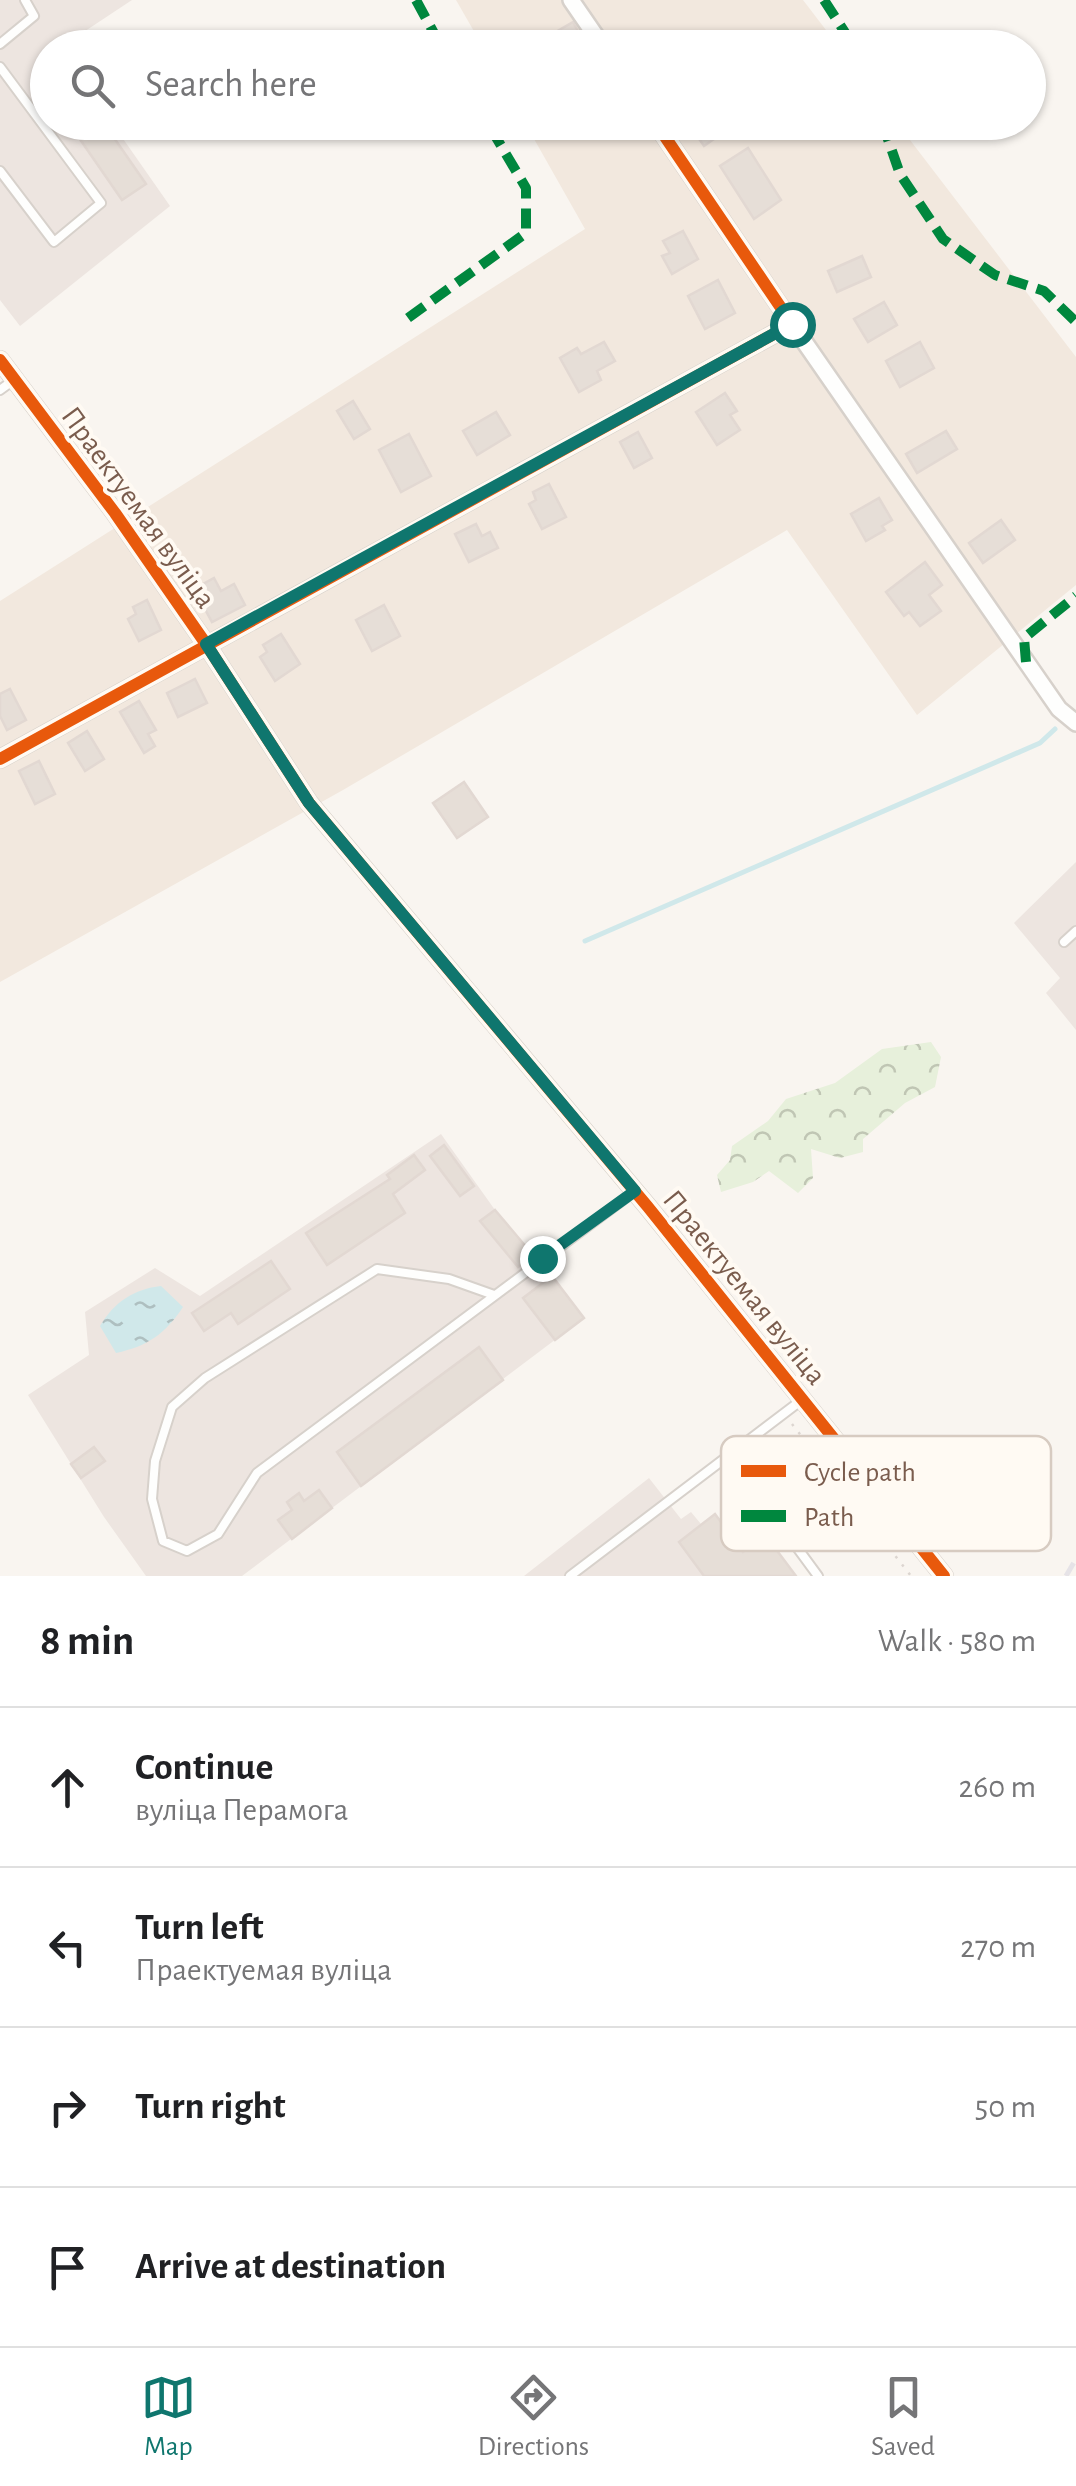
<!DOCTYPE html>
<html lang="en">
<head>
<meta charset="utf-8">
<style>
  :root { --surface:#fff; --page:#f2f2f2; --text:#202124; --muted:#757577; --line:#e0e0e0; --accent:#0f766e }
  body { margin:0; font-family:"Alegreya Sans",sans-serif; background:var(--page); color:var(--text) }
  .stop { position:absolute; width:30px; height:30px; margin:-22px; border:8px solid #0f766e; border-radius:50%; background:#fff }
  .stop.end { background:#0f766e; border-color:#fff; box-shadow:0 2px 10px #0008 }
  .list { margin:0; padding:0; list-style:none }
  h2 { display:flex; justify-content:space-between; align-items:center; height:130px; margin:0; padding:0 40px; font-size:42px }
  h2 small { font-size:32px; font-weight:400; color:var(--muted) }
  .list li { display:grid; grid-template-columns:65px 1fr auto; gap:30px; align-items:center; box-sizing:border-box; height:160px; padding:0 40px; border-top:2px solid var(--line) }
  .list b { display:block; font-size:38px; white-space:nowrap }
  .list p { margin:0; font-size:32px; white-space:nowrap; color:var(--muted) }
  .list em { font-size:32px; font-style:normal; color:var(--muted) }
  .icon { flex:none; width:55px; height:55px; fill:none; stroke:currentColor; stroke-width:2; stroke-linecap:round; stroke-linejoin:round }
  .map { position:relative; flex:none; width:1076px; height:1576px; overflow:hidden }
  .search { position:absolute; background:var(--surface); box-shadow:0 2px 8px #0004; left:30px; right:30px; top:30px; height:110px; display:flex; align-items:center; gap:25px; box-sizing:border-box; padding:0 35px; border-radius:55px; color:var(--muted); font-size:38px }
  .sheet { height:770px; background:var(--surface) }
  nav { display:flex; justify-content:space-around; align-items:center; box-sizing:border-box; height:140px; border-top:2px solid var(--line); background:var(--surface); font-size:28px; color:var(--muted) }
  nav a { display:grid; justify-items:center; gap:5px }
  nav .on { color:var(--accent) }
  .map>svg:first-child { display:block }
  .residential { fill:#f2e8de }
  .industrial { fill:#ede5e0 }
  .forest { fill:url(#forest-crowns) }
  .water { fill:url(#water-ripples) }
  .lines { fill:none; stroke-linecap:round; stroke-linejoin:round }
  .stream { stroke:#d0e8ea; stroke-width:5 }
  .building { fill:#e6ded7; stroke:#e2d8d2; stroke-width:2.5 }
  .service-casing { stroke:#d7d1cb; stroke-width:12 }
  .minor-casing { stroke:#d7d1cb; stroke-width:20 }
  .path { stroke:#dcd5d0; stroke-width:2.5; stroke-dasharray:2.5 8; stroke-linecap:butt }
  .service { stroke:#fefefd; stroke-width:8 }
  .minor { stroke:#fefefd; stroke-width:15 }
  .rail { stroke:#e6e3e7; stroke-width:5; stroke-dasharray:15 10; stroke-linecap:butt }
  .quiet { stroke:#00873e; stroke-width:10; stroke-dasharray:20 10; stroke-linecap:butt }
  .cycleway-casing { stroke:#fffaf3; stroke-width:19 }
  .cycleway { stroke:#e8590c; stroke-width:12 }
  .route { stroke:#0f766e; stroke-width:12 }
  .labels { text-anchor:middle; stroke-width:8; stroke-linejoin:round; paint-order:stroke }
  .street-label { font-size:30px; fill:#7a5c4d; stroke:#fffaf3 }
  .key { fill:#fffaf3; stroke:#d7cbc1; stroke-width:2.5 }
  .key-label { font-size:28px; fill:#7a5c4d }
</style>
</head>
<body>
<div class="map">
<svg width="1076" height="1576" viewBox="0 0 1076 1576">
  <defs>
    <pattern id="forest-crowns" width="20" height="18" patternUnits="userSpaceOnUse" patternTransform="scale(2.5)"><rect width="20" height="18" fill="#e7f0db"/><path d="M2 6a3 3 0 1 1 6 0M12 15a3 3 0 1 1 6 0" fill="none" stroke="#c0c6b4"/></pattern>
    <pattern id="water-ripples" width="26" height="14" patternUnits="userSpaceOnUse" patternTransform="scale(2.5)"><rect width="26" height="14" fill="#d0e8ea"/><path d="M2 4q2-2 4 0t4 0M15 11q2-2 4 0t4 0" fill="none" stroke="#aebfc0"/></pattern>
  </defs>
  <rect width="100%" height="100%" fill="#f9f5f0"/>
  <g class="residential">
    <polygon points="456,0 803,0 839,47 483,47"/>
    <polygon points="525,123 897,123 1076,357 1076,585 917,715 787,530 343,790 0,982 0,601 585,229"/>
  </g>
  <g class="industrial">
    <polygon points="0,0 132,0 61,47 48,48 48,122 112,123 170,206 20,326 0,300"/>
    <polygon points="1076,862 1076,1030 1046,993 1060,978 1014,923"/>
    <polygon points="441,1134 495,1210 584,1318 242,1576 146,1576 104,1517 28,1395 89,1355 85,1312 155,1268 200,1296"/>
    <polygon points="649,1478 681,1519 691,1512 701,1524 715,1514 743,1552 766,1536 796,1576 524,1576"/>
  </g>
  <polygon class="forest" points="931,1042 941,1057 935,1087 905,1103 863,1139 863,1152 840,1158 811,1149 813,1178 798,1193 769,1171 753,1182 721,1192 717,1175 730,1160 732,1146 768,1121 786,1099 835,1083 882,1049"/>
  <path class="water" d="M161,1286L183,1307C165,1334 148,1346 116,1353L100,1326C114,1302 134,1289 161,1286Z"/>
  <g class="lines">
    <polyline class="stream" points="585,941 1040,743 1055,729"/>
  </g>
  <g class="building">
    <polygon points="573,22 587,48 555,48 549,36"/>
    <polygon points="68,122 103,122 146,184 122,200"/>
    <polygon points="699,122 738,122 704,146 691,127"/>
    <polygon points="748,148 781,200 754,219 720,166"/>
    <polygon points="683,231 698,259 672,274 662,256 670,253 663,241"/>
    <polygon points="862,256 871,277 837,292 828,271"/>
    <polygon points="718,280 735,313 705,329 688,296"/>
    <polygon points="884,302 897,325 868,342 854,319"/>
    <polygon points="604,342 615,361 597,371 601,380 579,392 560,358 577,348 581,354"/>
    <polygon points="920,342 934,368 900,387 886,361"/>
    <polygon points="725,393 737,411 730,415 740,430 717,445 696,412"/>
    <polygon points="353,401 370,429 354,439 337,411"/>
    <polygon points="496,412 510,435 477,455 463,431"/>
    <polygon points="946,431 957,449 917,473 906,454"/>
    <polygon points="638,432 652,458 634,468 620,442"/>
    <polygon points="409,434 431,476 401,492 379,450"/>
    <polygon points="549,484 566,517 542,529 529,504 536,500 533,492"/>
    <polygon points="879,498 892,520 882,526 885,530 866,541 851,514"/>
    <polygon points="1001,520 1015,540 983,563 969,543"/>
    <polygon points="476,524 482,536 490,532 498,548 469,562 455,534"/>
    <polygon points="925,562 942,585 929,595 941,611 920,626 909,612 904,616 886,592"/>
    <polygon points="214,578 221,591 234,584 245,605 212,622 194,589"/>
    <polygon points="147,600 161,630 139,641 128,619 136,614 133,607"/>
    <polygon points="384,605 400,636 372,651 356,620"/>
    <polygon points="281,634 300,664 275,681 260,657 267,652 263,645"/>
    <polygon points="195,679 207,703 178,717 167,693"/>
    <polygon points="10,689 26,720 7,730 0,716 0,694"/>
    <polygon points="139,701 156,730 148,734 155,746 144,753 120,712"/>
    <polygon points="87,731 104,759 85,771 68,743"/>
    <polygon points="39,761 55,794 35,804 19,771"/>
    <polygon points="464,782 488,817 457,838 433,803"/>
    <polygon points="444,1145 474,1186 460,1196 430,1156"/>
    <polygon points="414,1155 425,1170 393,1194 405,1213 327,1265 306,1233 390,1179 387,1175"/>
    <polygon points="495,1210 533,1255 518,1267 480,1221"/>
    <polygon points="271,1261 290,1289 238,1324 231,1313 204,1331 192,1313"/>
    <polygon points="552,1276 584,1318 555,1340 523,1298"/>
    <polygon points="479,1347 503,1380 361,1486 337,1452"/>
    <polygon points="94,1447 105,1461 81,1478 71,1464"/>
    <polygon points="319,1490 332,1508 292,1539 278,1520 292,1510 287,1502 299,1493 304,1501"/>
    <polygon points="715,1514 743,1552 766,1536 796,1576 704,1576 679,1542"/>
  </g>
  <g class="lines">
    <defs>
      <g id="service">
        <polyline points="0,44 34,16 25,0"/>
        <polyline points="0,67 101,203 54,242 0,171"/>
        <polyline points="0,390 15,379"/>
        <polyline points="1064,942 1076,931"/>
        <polyline points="494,1295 449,1279 377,1269 205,1378 172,1407 155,1461 152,1499 163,1541 187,1551 218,1534 257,1473 635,1191"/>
        <polyline points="729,1455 818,1576"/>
        <polyline points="570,1576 803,1399"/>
      </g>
      <g id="minor">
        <polyline points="571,0 604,48"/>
        <polyline points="792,324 1059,709 1076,723"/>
        <polyline points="0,360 115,513 206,644 309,803 648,1207 944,1576"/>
        <polyline points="0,759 792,324 655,122"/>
      </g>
    </defs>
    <use href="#service" class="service-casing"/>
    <use href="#minor" class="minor-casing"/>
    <polyline class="path" points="792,1424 911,1576"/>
    <use href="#service" class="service"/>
    <use href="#minor" class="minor"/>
    <polyline class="rail" points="1066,1576 1076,1559"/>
    <g class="quiet">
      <polyline points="416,0 442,48"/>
      <polyline points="824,0 855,48"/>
      <polyline points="882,122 900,174 943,239 995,275 1044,291 1076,322"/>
      <polyline points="408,318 526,233 526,188 487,122"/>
      <polyline points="1026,662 1024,638 1076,596"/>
    </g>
    <defs>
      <g id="cycleway">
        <polyline points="0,360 115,513 206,644 309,803 648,1207 944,1576"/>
        <polyline points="0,759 792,324 655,122"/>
      </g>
    </defs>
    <use href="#cycleway" class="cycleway-casing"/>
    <use href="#cycleway" class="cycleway"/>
  </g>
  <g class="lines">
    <polyline class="route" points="542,1258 635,1191 309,803 206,644 792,324"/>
  </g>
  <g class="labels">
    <g class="street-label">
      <text transform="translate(139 507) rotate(54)" y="10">Праектуемая вуліца</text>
      <text transform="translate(745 1287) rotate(51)" y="10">Праектуемая вуліца</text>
    </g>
  </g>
  <rect x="721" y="1436" width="330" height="115" rx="15" class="key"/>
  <rect x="741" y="1465" width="45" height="12" fill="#e8590c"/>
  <rect x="741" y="1510" width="45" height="12" fill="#00873e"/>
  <g class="key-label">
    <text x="804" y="1481">Cycle path</text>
    <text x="804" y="1526">Path</text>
  </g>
</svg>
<div class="stop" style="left:792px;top:324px"></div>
<div class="stop end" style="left:542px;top:1258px"></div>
<div class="search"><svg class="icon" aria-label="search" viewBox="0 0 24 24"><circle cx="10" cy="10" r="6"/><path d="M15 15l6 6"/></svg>Search here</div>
</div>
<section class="sheet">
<h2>8 min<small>Walk · 580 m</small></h2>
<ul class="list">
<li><svg class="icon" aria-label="ahead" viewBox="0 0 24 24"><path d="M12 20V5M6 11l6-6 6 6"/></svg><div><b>Continue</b><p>вуліца Перамога</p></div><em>260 m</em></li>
<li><svg class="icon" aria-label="left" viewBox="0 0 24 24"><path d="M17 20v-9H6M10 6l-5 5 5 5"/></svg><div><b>Turn left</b><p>Праектуемая вуліца</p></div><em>270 m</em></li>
<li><svg class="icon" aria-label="right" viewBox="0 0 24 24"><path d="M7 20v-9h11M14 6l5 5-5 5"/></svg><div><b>Turn right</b></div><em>50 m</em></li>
<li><svg class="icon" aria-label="arrive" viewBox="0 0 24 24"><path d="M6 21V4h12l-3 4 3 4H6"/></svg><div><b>Arrive at destination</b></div></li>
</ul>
</section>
<nav>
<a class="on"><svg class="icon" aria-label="map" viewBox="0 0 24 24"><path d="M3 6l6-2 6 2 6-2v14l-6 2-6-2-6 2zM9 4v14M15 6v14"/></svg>Map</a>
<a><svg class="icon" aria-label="directions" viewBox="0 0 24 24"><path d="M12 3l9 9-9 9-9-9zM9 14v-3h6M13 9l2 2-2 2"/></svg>Directions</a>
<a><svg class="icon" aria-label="saved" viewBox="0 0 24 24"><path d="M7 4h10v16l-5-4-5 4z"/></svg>Saved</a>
</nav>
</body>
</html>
